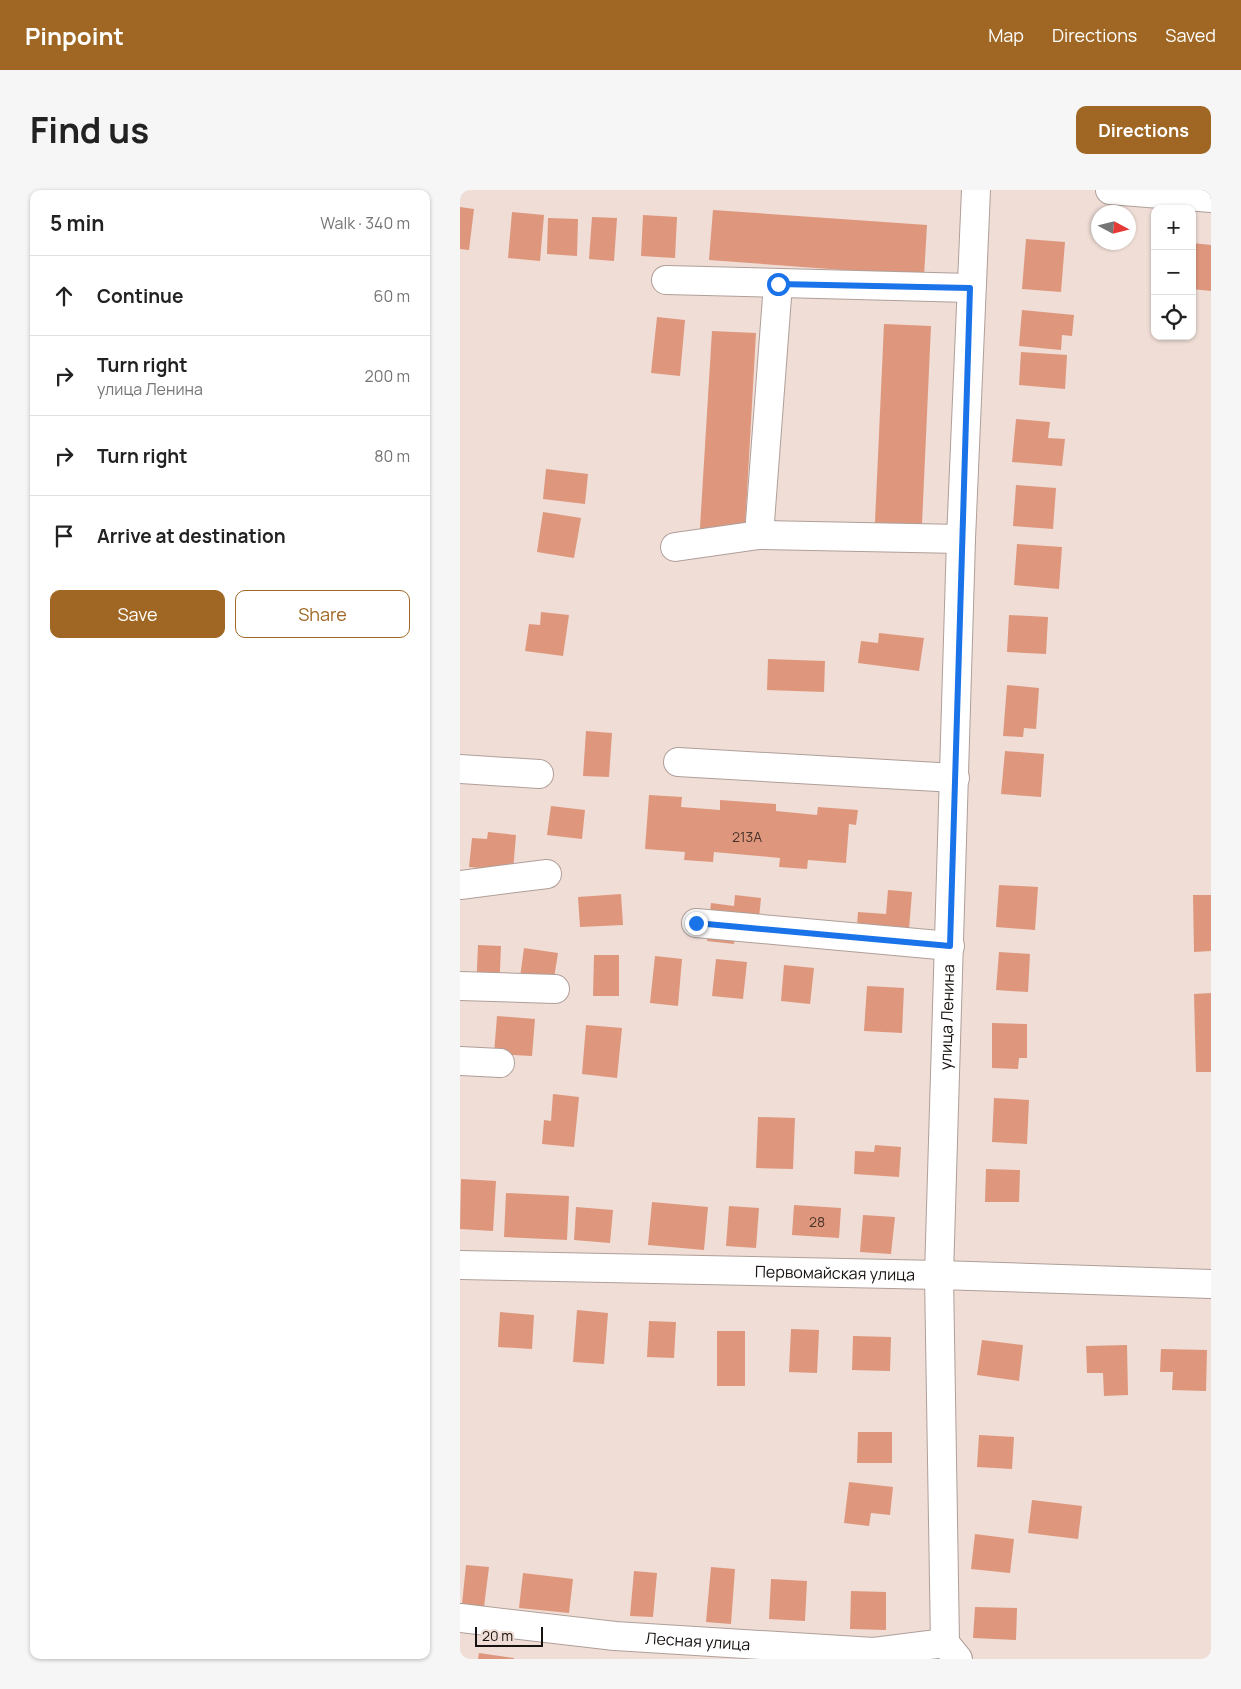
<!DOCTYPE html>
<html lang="en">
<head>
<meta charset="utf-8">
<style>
  :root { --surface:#fff; --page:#f6f6f6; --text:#222; --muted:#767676; --line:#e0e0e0; --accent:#9f6723 }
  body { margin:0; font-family:Manrope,sans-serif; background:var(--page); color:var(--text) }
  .controls { position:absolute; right:15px; top:15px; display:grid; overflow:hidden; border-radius:10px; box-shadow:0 1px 4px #0004 }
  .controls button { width:45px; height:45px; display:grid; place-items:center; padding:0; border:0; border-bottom:1px solid var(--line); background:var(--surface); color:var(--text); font:25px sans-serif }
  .compass { position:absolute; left:631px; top:15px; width:45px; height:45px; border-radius:50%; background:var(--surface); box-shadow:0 1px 4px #0004; rotate:97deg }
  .scale { position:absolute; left:15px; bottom:12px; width:68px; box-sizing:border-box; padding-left:5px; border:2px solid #181210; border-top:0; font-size:14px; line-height:18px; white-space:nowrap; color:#181210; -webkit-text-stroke:4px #efddd6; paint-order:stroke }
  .stop { position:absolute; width:15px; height:15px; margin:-11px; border:4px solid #1a73e8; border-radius:50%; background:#fff }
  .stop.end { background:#1a73e8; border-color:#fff; box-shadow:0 1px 5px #0008 }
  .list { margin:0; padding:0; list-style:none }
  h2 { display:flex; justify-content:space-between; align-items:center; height:65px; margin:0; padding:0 20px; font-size:21px }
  h2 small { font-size:16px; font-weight:400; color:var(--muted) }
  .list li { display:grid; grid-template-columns:32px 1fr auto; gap:15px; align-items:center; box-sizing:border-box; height:80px; padding:0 20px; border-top:1px solid var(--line) }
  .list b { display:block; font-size:19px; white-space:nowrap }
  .list p { margin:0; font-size:16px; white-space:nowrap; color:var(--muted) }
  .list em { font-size:16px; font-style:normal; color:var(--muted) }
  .actions { display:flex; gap:10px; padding:15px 20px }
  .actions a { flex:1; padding:11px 0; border:1px solid var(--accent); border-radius:10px; text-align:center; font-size:18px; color:var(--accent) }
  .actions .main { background:var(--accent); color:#fff }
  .icon { flex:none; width:28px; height:28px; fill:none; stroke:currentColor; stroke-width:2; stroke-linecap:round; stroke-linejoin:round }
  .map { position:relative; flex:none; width:751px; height:1469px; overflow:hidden; border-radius:10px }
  header { display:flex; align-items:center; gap:30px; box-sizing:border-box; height:70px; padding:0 25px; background:var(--accent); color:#fff }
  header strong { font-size:24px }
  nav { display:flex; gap:28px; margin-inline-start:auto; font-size:18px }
  .intro { display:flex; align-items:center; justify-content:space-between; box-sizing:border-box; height:120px; padding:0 30px }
  h1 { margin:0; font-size:35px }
  .button { padding:12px 22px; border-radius:10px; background:var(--accent); color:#fff; font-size:18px; font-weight:700 }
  main { display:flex; gap:30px; padding:0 30px }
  aside { flex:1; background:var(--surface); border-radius:10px; box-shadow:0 1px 4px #0004 }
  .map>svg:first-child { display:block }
  .building { fill:#de977c }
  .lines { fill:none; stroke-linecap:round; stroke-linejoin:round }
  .minor-casing { stroke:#b09f99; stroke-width:30 }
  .minor { stroke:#fff; stroke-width:28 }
  .route { stroke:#1a73e8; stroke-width:6 }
  .labels { text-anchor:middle; stroke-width:5; stroke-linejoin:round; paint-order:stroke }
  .number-label { font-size:14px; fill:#4a332b }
  .street-label { font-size:16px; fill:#181210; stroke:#efddd6 }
</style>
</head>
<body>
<header>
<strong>Pinpoint</strong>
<nav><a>Map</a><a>Directions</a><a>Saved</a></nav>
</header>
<div class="intro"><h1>Find us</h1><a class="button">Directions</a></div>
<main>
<aside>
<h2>5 min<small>Walk · 340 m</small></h2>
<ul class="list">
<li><svg class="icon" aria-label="ahead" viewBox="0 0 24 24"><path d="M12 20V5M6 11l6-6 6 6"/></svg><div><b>Continue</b></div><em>60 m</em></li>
<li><svg class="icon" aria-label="right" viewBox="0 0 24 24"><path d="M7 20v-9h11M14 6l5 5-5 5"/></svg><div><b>Turn right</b><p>улица Ленина</p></div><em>200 m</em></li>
<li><svg class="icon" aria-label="right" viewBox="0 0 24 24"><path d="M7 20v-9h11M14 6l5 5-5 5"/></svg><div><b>Turn right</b></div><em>80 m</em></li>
<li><svg class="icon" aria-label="arrive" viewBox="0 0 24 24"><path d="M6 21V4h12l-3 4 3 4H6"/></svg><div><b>Arrive at destination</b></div></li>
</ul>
<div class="actions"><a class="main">Save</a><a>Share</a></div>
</aside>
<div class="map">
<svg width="751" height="1469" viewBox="0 0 751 1469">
  <rect width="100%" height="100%" fill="#efddd6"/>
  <g class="building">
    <polygon points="0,17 14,19 9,60 0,59"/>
    <polygon points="253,20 467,35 464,86 249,70"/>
    <polygon points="52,22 84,25 80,71 48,68"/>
    <polygon points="183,25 217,27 215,68 181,66"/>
    <polygon points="132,27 157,28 154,71 129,69"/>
    <polygon points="88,28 118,29 117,66 87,64"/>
    <polygon points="566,49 605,52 601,102 562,99"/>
    <polygon points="732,53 751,55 751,101 732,99"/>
    <polygon points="562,120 614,125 612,146 602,145 601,160 559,156"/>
    <polygon points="197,127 225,130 220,186 191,183"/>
    <polygon points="424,134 471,136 461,356 414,354"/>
    <polygon points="252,141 296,143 284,356 239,354"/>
    <polygon points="561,162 607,165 605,199 559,195"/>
    <polygon points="556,229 590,232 588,248 605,249 602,276 552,272"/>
    <polygon points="86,279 128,284 125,314 83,309"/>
    <polygon points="556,295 596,298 593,339 553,336"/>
    <polygon points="83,322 121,328 114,368 77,362"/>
    <polygon points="557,354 602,357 599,399 554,395"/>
    <polygon points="81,422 109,425 103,466 65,461 69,434 80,435"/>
    <polygon points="549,425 588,427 586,464 547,462"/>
    <polygon points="419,443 464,448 459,481 398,473 401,451 418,453"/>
    <polygon points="308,469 365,471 364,502 307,500"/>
    <polygon points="547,495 579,498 576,539 564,538 563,547 543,546"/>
    <polygon points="126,541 152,543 149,587 123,586"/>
    <polygon points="545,561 584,564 581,607 541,604"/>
    <polygon points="189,605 222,607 221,617 260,620 260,610 316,614 316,621 357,625 358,617 398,620 396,635 389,634 386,673 348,670 347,679 319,677 320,668 254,662 253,672 224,670 225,662 185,659"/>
    <polygon points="91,616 125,620 122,649 87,645"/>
    <polygon points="28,642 56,645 53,681 9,677 12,648 27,649"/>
    <polygon points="539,695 578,697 575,740 536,737"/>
    <polygon points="428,700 452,702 447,765 395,762 398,722 426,724"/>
    <polygon points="161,704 163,735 120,737 118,707"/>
    <polygon points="275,705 301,708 298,738 276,735 274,754 247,751 251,713 274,716"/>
    <polygon points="733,705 751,705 751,761 734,762"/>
    <polygon points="18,755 41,756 39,803 16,802"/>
    <polygon points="64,758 98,763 91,807 58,802"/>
    <polygon points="539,762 570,764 568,802 536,800"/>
    <polygon points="134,765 159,765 159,806 133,806"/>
    <polygon points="195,766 222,769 218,816 190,813"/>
    <polygon points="256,769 287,772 283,809 252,806"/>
    <polygon points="324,775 354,778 350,814 321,811"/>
    <polygon points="407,796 444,798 442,843 404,841"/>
    <polygon points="751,803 751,882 736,882 734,804"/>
    <polygon points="37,826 75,829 72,866 34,864"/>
    <polygon points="532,833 567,834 567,868 559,868 558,879 532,878"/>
    <polygon points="126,835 162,838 157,888 122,884"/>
    <polygon points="93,904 119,907 114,957 82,954 84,930 91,931"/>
    <polygon points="534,908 569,910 567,954 532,952"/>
    <polygon points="298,927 335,928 333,979 296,978"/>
    <polygon points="415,955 441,957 439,987 394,984 395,961 414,962"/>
    <polygon points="526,979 560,980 559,1012 525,1012"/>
    <polygon points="1,989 36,991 33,1041 0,1039"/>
    <polygon points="46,1003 109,1006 107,1050 44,1047"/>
    <polygon points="192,1012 248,1017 244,1060 188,1055"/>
    <polygon points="334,1015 381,1018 379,1048 332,1045"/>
    <polygon points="269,1016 299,1018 296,1058 266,1056"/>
    <polygon points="116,1017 153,1020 150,1053 114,1050"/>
    <polygon points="403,1025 435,1027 431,1064 400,1062"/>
    <polygon points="117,1120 148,1123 144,1174 113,1172"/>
    <polygon points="40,1122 74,1125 72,1159 38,1157"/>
    <polygon points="189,1131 216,1132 214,1168 187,1167"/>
    <polygon points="331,1139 359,1140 357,1183 329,1182"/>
    <rect x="257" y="1141" width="28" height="55"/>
    <polygon points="393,1146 431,1147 430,1181 392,1180"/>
    <polygon points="522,1150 563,1155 559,1191 517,1185"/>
    <polygon points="667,1155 668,1205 644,1206 643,1183 627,1183 626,1156"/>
    <polygon points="701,1159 747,1160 746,1201 712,1200 713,1182 700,1182"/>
    <polygon points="398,1242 432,1242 432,1273 397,1273"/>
    <polygon points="519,1245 554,1247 552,1279 517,1277"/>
    <polygon points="389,1292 433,1297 430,1325 411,1323 409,1336 384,1333"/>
    <polygon points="572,1310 622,1316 618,1349 568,1343"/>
    <polygon points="515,1344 554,1349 550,1383 511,1379"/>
    <polygon points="6,1375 29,1377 24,1417 2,1414"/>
    <polygon points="251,1377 275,1379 271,1434 246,1432"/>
    <polygon points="174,1381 197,1383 193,1427 170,1426"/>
    <polygon points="63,1383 113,1389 109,1423 59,1418"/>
    <polygon points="311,1389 347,1391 345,1431 309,1429"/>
    <polygon points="391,1401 426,1402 426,1440 390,1439"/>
    <polygon points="515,1417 557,1418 556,1450 513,1448"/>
    <polygon points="19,1463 54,1468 54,1469 18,1469"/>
  </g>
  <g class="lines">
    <defs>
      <g id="minor">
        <polyline points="650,0 751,8"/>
        <polyline points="206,90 510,98"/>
        <polyline points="299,345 318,94"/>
        <polyline points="215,357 299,345 501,349"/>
        <polyline points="218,572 495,588"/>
        <polyline points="0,579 79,584"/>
        <polyline points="0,695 87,684"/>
        <polyline points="236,733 490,756"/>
        <polyline points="0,796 95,799"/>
        <polyline points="0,871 40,873"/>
        <path id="s1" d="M0,1075L479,1085L751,1094"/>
        <path id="s2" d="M0,1428L155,1446L414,1462L485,1453L498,1469"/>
        <path id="s3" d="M485,1453L479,1085L501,349L516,0"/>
      </g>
    </defs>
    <use href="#minor" class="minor-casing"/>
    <use href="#minor" class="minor"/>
  </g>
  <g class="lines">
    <polyline class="route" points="236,733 490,756 510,98 318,94"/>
  </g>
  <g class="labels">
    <g class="number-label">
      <text x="287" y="652">213А</text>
      <text x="357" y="1037">28</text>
    </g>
    <g class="street-label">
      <text dy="6" stroke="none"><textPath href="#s3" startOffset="626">улица Ленина</textPath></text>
      <text dy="6" stroke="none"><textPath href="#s1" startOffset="375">Первомайская улица</textPath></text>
      <text dy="6" stroke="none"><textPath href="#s2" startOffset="239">Лесная улица</textPath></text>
    </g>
  </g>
</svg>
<div class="controls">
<button>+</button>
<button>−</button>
<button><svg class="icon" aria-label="locate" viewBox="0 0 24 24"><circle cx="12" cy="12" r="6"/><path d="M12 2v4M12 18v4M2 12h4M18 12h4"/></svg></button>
</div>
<svg class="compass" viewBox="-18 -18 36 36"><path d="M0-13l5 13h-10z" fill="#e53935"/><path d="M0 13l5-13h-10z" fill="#767676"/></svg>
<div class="scale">20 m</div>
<div class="stop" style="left:318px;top:94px"></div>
<div class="stop end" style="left:236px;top:733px"></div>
</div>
</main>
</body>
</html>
